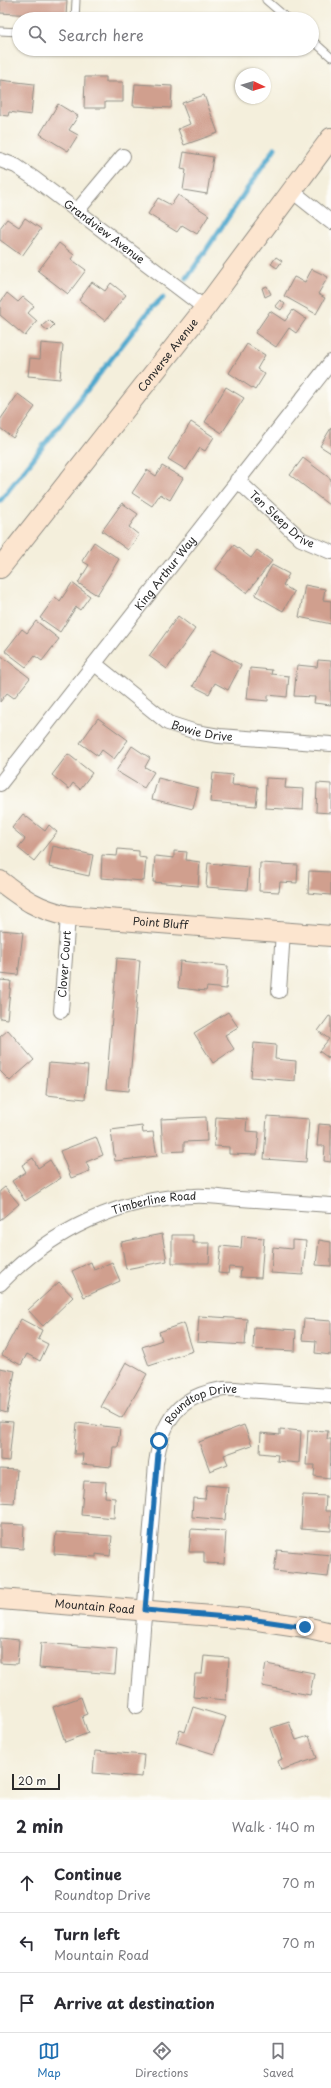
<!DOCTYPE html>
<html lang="en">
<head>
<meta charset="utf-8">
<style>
  :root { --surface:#fff; --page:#f7f7f7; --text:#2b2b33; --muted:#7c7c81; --line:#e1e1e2; --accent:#1f6fb2 }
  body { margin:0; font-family:"Playpen Sans",sans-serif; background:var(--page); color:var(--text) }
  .compass { position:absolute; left:235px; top:68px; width:36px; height:36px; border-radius:50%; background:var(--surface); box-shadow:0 1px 3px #0004; rotate:94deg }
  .scale { position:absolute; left:12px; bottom:10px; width:48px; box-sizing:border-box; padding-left:4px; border:2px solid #2b2b2b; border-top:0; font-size:11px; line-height:14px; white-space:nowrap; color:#2b2b2b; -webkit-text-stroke:3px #fdfcf7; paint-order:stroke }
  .stop { position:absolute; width:12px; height:12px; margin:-9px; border:3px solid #1f6fb2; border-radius:50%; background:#fff }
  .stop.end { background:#1f6fb2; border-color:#fff; box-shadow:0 1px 4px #0008 }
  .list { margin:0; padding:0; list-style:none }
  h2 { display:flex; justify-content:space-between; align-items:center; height:52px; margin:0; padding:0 16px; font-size:17px }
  h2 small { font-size:13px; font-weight:400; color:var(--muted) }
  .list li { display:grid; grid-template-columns:26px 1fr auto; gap:12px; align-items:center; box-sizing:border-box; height:60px; padding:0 16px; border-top:1px solid var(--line) }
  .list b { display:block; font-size:15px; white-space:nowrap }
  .list p { margin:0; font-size:13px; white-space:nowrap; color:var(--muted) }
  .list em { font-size:13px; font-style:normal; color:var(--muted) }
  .icon { flex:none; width:22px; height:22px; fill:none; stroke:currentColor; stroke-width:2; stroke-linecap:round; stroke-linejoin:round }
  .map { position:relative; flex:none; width:331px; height:1800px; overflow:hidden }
  .search { position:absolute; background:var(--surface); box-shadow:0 1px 3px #0004; left:12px; right:12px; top:12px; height:44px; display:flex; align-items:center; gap:10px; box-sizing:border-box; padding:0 14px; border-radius:22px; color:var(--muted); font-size:15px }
  .sheet { height:232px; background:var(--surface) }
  nav { display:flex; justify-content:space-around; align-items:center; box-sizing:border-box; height:56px; border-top:1px solid var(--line); background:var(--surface); font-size:11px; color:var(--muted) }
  nav a { display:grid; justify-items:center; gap:2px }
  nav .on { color:var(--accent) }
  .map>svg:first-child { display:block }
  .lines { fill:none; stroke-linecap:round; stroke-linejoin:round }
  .stream { stroke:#50a8cd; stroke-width:5 }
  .building { fill:#d09f8e }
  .lane-casing { stroke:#908d84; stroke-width:9 }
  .street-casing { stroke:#908d84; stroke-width:16 }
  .secondary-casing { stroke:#908d84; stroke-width:22 }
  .lane { stroke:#fff; stroke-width:7 }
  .street { stroke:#fff; stroke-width:14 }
  .secondary { stroke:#fce5cf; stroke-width:20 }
  .route { stroke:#1f6fb2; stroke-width:5 }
  .labels { text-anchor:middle; stroke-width:3; stroke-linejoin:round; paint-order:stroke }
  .street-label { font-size:11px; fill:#2b2b2b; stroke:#fdfcf7 }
</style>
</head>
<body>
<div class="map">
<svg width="331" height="1800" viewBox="0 0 331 1800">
  <rect width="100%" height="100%" fill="#fdfcf7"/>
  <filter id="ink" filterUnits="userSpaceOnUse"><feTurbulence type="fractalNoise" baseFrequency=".025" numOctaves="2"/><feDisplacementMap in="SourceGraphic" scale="8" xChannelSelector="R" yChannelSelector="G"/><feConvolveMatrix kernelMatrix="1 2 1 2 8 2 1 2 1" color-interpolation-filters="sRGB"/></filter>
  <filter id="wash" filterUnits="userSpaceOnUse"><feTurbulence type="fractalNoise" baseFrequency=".012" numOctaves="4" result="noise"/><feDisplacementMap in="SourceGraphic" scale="16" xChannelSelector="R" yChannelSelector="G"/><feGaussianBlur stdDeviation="0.9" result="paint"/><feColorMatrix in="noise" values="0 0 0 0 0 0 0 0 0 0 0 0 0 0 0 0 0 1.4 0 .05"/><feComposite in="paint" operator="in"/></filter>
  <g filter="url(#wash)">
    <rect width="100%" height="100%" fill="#f4efdc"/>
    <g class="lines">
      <g class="stream">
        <polyline points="187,278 275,148"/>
        <polyline points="0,501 152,307 163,298"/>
      </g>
    </g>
    <g id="blocks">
      <g class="building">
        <polygon points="0,0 67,0 66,17 0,13"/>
        <polygon points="85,77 106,77 106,82 123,82 123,102 105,102 105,108 84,108"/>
        <polygon points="0,80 34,84 31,115 9,112 8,116 0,115"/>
        <polygon points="135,84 172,86 171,108 133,106"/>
        <polygon points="204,95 218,133 184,145 178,129 190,124 182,103"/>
        <polygon points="58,104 78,116 69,130 78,135 68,151 40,134"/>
        <polygon points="184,152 213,157 207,194 183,190 186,170 181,169"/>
        <polygon points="178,195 209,215 197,234 182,225 177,232 148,214 158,198 171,205"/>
        <polygon points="25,218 41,229 22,256 0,240 0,228 7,219 19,227"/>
        <polygon points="59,243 74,255 71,259 86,270 68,294 38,271"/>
        <polygon points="276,257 282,261 277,268 271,264"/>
        <polygon points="312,269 328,277 318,294 325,298 316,314 284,296 294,277 305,282"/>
        <polygon points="92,282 105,291 111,283 126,295 105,321 79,300"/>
        <polygon points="267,286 271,294 265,297 262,288"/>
        <polygon points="7,293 18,302 23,297 34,306 28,313 37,321 25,336 0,315 0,303"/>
        <polygon points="280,300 285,304 281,310 275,306"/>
        <polygon points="293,310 306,319 296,333 289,328 276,347 255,333 270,311 285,321"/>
        <polygon points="49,320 54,325 48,331 42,326"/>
        <polygon points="41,343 63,345 60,379 28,376 30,358 40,359"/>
        <polygon points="247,344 265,355 257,369 265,374 255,390 229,373"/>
        <polygon points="226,387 244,398 222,433 205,422"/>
        <polygon points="18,394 35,407 13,438 0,428 0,420"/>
        <polygon points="191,422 214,437 205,451 200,448 186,470 168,459"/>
        <polygon points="331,428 331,453 320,446"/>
        <polygon points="303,458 331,479 329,505 290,475"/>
        <polygon points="162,466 183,478 170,500 160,494 152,506 132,493 147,470 156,476"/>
        <polygon points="122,503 138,514 129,527 139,535 128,550 102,531"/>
        <polygon points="94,542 119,559 97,595 78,583 89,565 82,561"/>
        <polygon points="234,545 251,558 257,550 272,561 247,593 216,569"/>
        <polygon points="272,565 289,574 283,585 294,592 283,611 255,595"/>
        <polygon points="72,583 90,596 80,610 76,607 60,632 40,618 55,597 60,601"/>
        <polygon points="305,585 325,589 323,600 331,601 331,624 299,617"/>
        <polygon points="178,616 195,629 167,669 149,656"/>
        <polygon points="36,621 59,639 42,661 35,656 26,667 5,651 22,629 27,633"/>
        <polygon points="212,650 241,665 228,690 215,683 209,694 193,686"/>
        <polygon points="0,655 30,678 14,698 7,693 0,702"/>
        <polygon points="318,660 331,661 331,705 314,703 315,697 294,696 297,665 317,667"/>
        <polygon points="250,668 272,670 271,674 289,676 287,697 268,695 268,701 247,699"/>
        <polygon points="98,718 128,740 114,759 102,750 98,756 80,743"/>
        <polygon points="132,746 150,758 145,767 154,772 144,788 116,771"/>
        <polygon points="68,754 92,773 80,789 73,783 69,789 52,775"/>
        <polygon points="213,773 233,775 232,785 258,787 256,806 210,802"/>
        <polygon points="158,778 198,788 193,809 152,799"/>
        <polygon points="266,778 286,779 285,788 304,789 303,810 265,808"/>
        <polygon points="317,783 331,784 331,813 316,812"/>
        <polygon points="23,814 45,831 49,825 57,832 34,861 18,848 25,839 12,828"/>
        <polygon points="53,846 93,855 89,876 49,867"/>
        <polygon points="118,849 139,851 139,857 146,858 144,881 101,878 102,855 117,856"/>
        <polygon points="174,851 187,852 186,860 200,862 198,886 153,882 155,856 174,858"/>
        <polygon points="208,863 249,867 247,890 206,887"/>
        <polygon points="260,863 298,865 297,883 280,882 279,892 259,891"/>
        <polygon points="309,871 331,872 331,895 308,893"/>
        <polygon points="0,930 23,932 18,975 0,973"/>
        <polygon points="117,958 140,960 129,1091 106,1089"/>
        <polygon points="180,961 228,966 226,989 207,987 206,991 178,988"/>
        <polygon points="0,980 11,981 7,1019 0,1018"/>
        <polygon points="228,1012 238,1027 225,1035 234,1049 213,1063 194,1033"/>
        <polygon points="329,1016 331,1017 331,1060 319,1051 329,1039 318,1031"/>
        <polygon points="8,1030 34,1060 10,1081 0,1071 0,1037"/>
        <polygon points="254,1043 276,1045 275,1059 296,1061 295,1081 251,1077"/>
        <polygon points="49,1063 88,1066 85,1099 46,1095"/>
        <polygon points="267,1116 309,1119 306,1162 264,1159"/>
        <polygon points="206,1117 207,1141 184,1142 184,1151 163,1152 161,1119"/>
        <polygon points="216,1117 247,1119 246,1131 259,1132 257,1155 229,1154 229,1147 214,1146"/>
        <polygon points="319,1124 331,1125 331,1162 324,1161 325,1146 317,1146"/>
        <polygon points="142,1126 143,1133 153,1132 157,1156 115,1161 111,1130"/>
        <polygon points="96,1137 103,1155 86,1162 90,1171 71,1178 60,1151"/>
        <polygon points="33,1158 38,1168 50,1160 61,1178 25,1201 12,1181 26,1172 22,1165"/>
        <polygon points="5,1187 19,1204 0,1220 0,1191"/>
        <polygon points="162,1234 167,1261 126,1269 121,1242"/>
        <polygon points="172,1235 193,1235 193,1243 210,1243 209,1263 172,1263"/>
        <polygon points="242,1236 264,1238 261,1278 240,1277 241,1268 229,1267 228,1274 218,1273 221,1246 241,1248"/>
        <polygon points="292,1240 306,1241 303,1275 271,1273 273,1247 292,1249"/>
        <polygon points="319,1240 331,1242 331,1266 316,1265"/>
        <polygon points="91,1262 94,1270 112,1262 120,1281 84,1297 72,1271"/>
        <polygon points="59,1282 73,1297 43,1326 28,1310"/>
        <polygon points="199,1316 247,1319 245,1345 197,1342"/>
        <polygon points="21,1319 42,1330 38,1339 48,1344 40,1361 27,1354 21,1365 2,1355"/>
        <polygon points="304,1319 331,1321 331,1355 315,1353 316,1341 302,1340"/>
        <polygon points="184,1323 193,1351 149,1366 142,1347 162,1340 159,1332"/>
        <polygon points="254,1327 296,1330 295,1351 253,1349"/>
        <polygon points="126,1362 147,1374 122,1418 101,1407"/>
        <polygon points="0,1368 15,1371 7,1413 0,1411"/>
        <polygon points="0,1421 13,1422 9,1461 0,1460"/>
        <polygon points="77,1423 120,1428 118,1447 113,1447 111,1467 82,1464 83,1454 74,1454"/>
        <polygon points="244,1425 252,1445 224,1455 228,1464 210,1471 199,1442"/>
        <polygon points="280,1429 301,1431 299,1463 277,1461 278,1455 260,1453 261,1433 280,1435"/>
        <polygon points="308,1430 328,1431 327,1439 331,1439 330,1478 314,1476 315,1465 306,1465"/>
        <polygon points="0,1469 17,1470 14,1504 0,1503"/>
        <polygon points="84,1481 106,1482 105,1497 115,1498 114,1518 81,1515"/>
        <polygon points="207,1485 228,1487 225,1520 192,1517 193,1498 205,1499"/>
        <polygon points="303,1495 326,1496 325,1511 331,1511 331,1531 301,1529"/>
        <polygon points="0,1524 24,1525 23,1549 0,1547"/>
        <polygon points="191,1529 226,1531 224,1564 204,1563 204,1552 189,1552"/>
        <polygon points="56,1532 112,1536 110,1556 96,1554 96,1557 54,1554"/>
        <polygon points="277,1550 331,1555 328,1577 274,1571"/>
        <polygon points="0,1638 19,1640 17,1664 0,1663"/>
        <polygon points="41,1643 117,1649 115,1674 39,1668"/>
        <polygon points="204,1656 229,1658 226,1700 193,1697 195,1674 202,1674"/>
        <polygon points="266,1664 314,1673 310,1695 262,1686"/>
        <polygon points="81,1697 87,1714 82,1716 88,1733 65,1742 53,1707"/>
        <polygon points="193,1707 226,1717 214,1754 176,1742 180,1730 185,1732"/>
        <polygon points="289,1722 296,1740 309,1736 317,1758 281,1770 278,1761 282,1759 271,1728"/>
        <polygon points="95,1751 144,1755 142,1777 93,1773"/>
      </g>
    </g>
  </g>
  <g filter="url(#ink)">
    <use href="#blocks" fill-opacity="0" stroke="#908d84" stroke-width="1"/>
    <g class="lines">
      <defs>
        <g id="lane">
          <polyline points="266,0 288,19"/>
          <polyline points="75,19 76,0"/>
          <polyline points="0,31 19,32"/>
          <polyline points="312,40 331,57"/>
        </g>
        <g id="street">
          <path id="s1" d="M0,160L16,166L35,179L205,308"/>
          <polyline points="292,191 331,222"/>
          <polyline points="77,211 123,156"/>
          <path id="s2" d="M237,480L301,539L331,552"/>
          <path id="s3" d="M95,664L168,723L196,732L219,736L331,744"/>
          <path id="s4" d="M0,784L331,362"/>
          <polyline points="279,991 283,932"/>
          <path id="s5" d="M61,1011L68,916"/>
          <path id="s6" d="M0,1284C50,1231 121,1197 194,1196C209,1195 225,1198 240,1199C270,1201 301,1203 331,1205"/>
          <path id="s7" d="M137,1706L156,1463C162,1420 179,1395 224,1389C235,1388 249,1391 260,1391C284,1393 307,1394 331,1396"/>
        </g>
        <g id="secondary">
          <path id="s8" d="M0,568L205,308L331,138"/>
          <path id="s9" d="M0,881C25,900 37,909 68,916L331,936"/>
          <path id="s10" d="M0,1599L250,1619L305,1627L331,1633"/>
        </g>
      </defs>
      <use href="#lane" class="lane-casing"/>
      <use href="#street" class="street-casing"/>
      <use href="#secondary" class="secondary-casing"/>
      <use href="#lane" class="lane"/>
      <use href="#street" class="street"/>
      <use href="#secondary" class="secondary"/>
    </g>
  </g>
  <g class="lines" filter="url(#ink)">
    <polyline class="route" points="159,1441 145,1610 250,1619 305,1627"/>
  </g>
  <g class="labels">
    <g class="street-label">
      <text dy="4" stroke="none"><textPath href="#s1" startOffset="127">Grandview Avenue</textPath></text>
      <text dy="4" stroke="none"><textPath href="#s8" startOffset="271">Converse Avenue</textPath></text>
      <text dy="4" stroke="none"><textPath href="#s2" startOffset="60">Ten Sleep Drive</textPath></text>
      <text dy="4" stroke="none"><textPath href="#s4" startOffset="268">King Arthur Way</textPath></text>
      <text dy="4" stroke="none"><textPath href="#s3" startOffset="129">Bowie Drive</textPath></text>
      <text dy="4" stroke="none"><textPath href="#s9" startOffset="170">Point Bluff</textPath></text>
      <text dy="4" stroke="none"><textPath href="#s5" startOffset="47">Clover Court</textPath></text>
      <text dy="4" stroke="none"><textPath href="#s6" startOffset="178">Timberline Road</textPath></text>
      <text dy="4" stroke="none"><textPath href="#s7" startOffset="326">Roundtop Drive</textPath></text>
      <text dy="4" stroke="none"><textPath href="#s10" startOffset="95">Mountain Road</textPath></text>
    </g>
  </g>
</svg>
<svg class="compass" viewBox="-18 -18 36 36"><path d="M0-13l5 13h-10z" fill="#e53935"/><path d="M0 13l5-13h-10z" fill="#7c7c81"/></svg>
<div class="scale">20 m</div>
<div class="stop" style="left:159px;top:1441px"></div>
<div class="stop end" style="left:305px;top:1627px"></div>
<div class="search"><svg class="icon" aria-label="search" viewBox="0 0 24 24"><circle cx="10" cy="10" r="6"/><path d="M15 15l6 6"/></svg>Search here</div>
</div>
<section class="sheet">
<h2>2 min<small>Walk · 140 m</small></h2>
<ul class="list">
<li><svg class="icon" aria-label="ahead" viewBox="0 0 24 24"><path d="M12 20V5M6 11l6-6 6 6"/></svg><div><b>Continue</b><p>Roundtop Drive</p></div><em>70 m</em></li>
<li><svg class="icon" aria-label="left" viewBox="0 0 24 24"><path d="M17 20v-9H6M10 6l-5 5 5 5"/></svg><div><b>Turn left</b><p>Mountain Road</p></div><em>70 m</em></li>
<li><svg class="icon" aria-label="arrive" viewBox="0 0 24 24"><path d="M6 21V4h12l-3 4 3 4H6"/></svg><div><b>Arrive at destination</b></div></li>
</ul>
</section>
<nav>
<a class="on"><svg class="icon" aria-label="map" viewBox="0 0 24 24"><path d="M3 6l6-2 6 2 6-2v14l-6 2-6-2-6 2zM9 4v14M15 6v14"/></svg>Map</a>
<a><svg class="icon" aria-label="directions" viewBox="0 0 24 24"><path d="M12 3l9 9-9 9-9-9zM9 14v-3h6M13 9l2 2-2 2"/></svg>Directions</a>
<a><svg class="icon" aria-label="saved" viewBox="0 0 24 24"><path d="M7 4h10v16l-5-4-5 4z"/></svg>Saved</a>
</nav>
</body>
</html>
